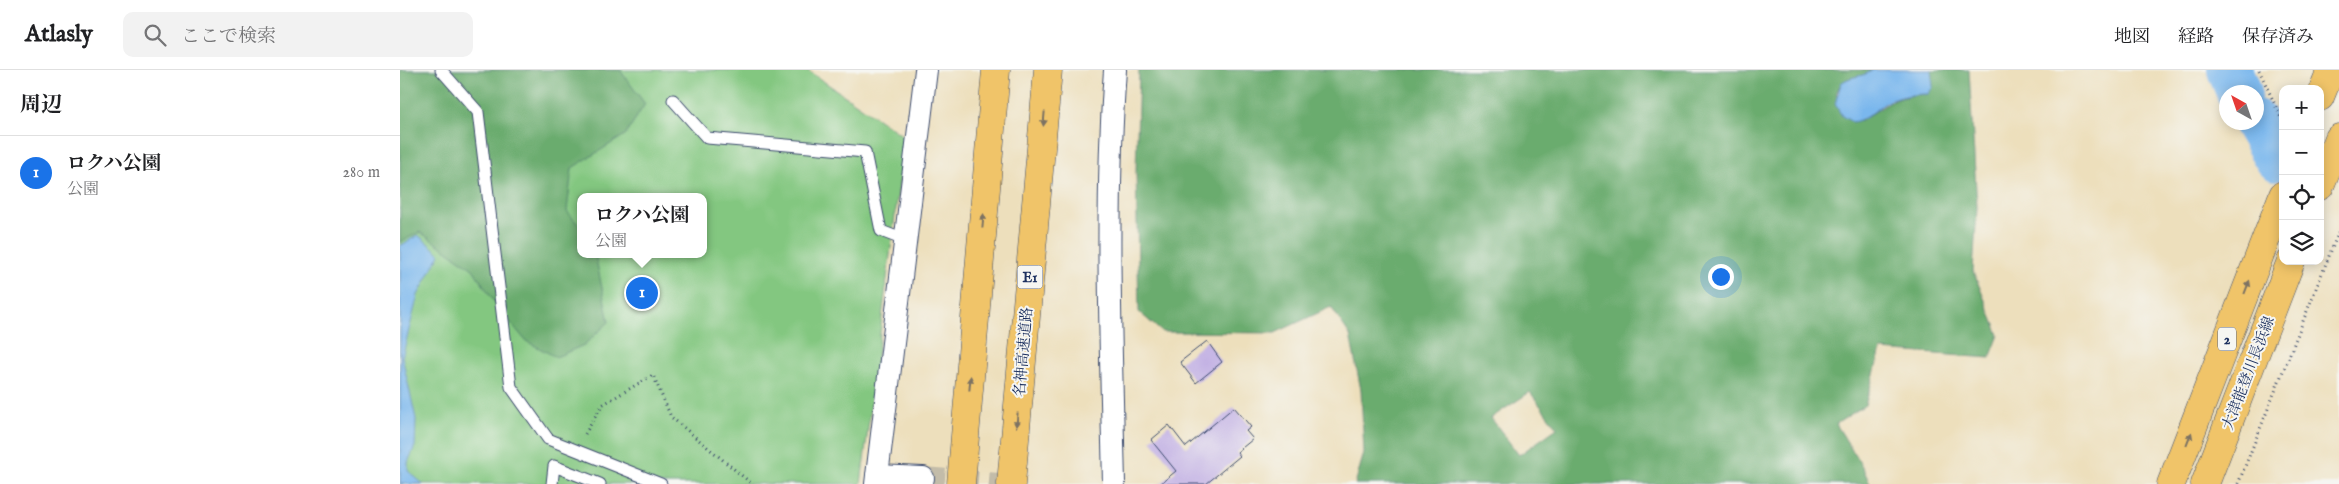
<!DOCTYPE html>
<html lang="ja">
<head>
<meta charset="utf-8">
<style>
  :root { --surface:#fff; --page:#f2f2f2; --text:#202124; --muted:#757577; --line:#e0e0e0; --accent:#1a73e8 }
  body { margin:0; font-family:"IM FELL English","Noto Serif JP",serif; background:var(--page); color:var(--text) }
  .controls { position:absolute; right:15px; top:15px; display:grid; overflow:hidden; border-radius:10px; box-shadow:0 2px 12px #0003 }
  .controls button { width:45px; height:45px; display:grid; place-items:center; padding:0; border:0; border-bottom:1px solid var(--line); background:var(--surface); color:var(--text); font:25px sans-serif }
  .compass { position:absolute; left:1819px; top:15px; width:45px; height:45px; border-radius:50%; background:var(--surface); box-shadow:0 2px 12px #0003; rotate:320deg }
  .you { position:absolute; left:1320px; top:206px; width:18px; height:18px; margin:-12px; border:4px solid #fff; border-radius:50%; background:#1a73e8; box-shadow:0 0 0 8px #1a73e833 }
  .badge { display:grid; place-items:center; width:32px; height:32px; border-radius:50%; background:var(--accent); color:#fff; font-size:16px; font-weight:700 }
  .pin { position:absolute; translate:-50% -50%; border:2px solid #fff; box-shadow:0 1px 5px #0006 }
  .popup { position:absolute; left:177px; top:123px; width:130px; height:65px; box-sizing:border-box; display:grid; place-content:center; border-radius:10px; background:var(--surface); filter:drop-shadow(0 1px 4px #0005); font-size:16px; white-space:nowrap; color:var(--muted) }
  .popup b { font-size:19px; color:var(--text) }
  .popup::after { content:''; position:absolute; left:50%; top:100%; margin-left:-10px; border:10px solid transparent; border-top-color:var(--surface) }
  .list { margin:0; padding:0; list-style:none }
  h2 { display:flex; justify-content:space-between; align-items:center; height:65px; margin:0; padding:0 20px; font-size:21px }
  h2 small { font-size:16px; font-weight:400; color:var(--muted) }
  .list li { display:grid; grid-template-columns:32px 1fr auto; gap:15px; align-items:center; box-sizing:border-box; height:75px; padding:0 20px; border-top:1px solid var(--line) }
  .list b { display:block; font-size:19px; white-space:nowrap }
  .list p { margin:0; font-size:16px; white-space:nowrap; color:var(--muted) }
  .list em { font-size:16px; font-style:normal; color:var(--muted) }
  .icon { flex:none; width:28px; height:28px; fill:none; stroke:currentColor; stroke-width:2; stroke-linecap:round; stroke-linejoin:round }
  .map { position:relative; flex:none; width:1939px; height:414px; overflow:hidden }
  header { display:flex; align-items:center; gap:30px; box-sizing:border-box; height:70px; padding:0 25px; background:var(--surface); border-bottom:1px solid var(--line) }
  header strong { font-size:24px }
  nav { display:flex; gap:28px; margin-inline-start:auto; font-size:18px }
  .search { width:350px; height:45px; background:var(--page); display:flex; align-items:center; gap:12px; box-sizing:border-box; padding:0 18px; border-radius:10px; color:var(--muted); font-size:19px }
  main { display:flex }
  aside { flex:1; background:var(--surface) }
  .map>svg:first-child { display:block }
  .green { fill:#83c780; stroke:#4f7b6f; fill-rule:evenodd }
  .forest { fill:#6aac6e; stroke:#426e66; fill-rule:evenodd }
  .water { fill:#7ab7ed; stroke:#4a73a6 }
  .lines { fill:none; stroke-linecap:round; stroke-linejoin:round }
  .river { stroke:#7ab7ed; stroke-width:46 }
  .building { fill:#c0ade3 }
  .minor-tunnel { stroke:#c3bca9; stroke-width:22; stroke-dasharray:22 11; stroke-linecap:butt }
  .service-casing { stroke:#3a496c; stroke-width:13 }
  .minor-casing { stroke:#3a496c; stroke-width:24 }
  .primary-casing { stroke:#3a496c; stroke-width:29 }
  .motorway-casing { stroke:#3a496c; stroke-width:29 }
  .path { stroke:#3a496c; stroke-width:3; stroke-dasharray:1 4; stroke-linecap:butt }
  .service { stroke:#fff; stroke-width:11 }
  .minor { stroke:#fff; stroke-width:22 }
  .primary { stroke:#f0c469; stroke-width:28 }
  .motorway { stroke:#f0c469; stroke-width:28 }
  .oneway { fill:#7b7263 }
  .labels { text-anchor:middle; stroke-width:4; stroke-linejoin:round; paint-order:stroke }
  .shield { fill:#f6f6f2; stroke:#5d6b8a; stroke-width:1 }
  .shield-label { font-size:14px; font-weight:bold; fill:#1b2f5e }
  .street-label { font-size:15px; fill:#1b2f5e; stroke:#f6f6f2 }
</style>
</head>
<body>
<header>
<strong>Atlasly</strong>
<div class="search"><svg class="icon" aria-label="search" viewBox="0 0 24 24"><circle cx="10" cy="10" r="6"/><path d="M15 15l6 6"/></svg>ここで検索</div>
<nav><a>地図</a><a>経路</a><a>保存済み</a></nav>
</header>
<main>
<aside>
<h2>周辺<small></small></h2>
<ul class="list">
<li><span class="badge">1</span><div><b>ロクハ公園</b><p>公園</p></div><em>280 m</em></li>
</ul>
</aside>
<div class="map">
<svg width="1939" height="414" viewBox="0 0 1939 414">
  <rect width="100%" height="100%" fill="#f6f6f2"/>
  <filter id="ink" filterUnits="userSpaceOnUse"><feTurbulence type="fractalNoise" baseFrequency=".02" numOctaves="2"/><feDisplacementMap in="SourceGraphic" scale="10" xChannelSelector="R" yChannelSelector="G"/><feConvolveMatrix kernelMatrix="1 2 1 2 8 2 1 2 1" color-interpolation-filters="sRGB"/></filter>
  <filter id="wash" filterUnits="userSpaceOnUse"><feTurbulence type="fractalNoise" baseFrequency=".0096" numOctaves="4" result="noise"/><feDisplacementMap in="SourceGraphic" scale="20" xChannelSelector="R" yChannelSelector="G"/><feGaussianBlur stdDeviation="1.12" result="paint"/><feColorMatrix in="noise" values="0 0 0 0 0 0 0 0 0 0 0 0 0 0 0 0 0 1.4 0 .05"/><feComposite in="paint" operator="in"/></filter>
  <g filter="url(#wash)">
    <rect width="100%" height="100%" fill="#eddfbc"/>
    <path class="green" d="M0,0H407L505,67L461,414H0ZM181,127H303V184H181Z"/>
    <g class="forest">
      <polygon points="0,0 220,0 245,34 225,65 172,98 167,141 181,158 181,184 195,184 209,252 184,275 156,287 126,271 99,239 73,199 20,162 0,172"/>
      <path d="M739,0H1473C1456,13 1445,0 1436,24L1461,51C1487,34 1496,25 1528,24L1533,6L1531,0H1569L1577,137L1573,201L1599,265L1590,288L1481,280L1465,335L1436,354L1463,398L1470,414H955L964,383L961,320L950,265L931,237L875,263L762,262L739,242L736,101ZM1130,322L1157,358L1119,385L1091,348Z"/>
    </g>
    <g class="water">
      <path d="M1473,0H1531L1533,17L1528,24C1514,24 1499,26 1486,33C1474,40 1467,50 1452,52L1442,46L1435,34L1441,13C1451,5 1462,8 1473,0Z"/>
      <polygon points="18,165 40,184 18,225 2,287 16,349 15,376 8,392 8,401 23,414 0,414 0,176"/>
    </g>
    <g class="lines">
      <g class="river">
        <polyline points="1830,0 1839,22"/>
        <polyline points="1856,52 1877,88"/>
      </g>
    </g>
    <g id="blocks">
      <g class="building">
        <polygon points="807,271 822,292 796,313 780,292"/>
        <polygon points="834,337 851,357 846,361 853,369 837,382 840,386 806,414 760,414 776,401 751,370 769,355 786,377"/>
      </g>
    </g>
  </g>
  <g filter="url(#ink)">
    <use href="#blocks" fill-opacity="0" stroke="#3a496c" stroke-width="1"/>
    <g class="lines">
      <polyline class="minor-tunnel" points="523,408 600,414"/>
      <defs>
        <g id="service">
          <polyline points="41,0 78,42 111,317 148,369 261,414"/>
          <polyline points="273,30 307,68 465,82 481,161 507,171"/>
          <polyline points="152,414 154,396 200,414"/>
        </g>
        <g id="minor">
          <polyline points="477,406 523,408"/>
          <polyline points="476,414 526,0"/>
          <path d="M714,414C711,276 705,138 715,0"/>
        </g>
        <g id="primary">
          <polyline points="1920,27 1931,0"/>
          <polyline points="1920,116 1939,68"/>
          <polyline points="1771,414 1883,125"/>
          <polyline points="1805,414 1891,191"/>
        </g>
        <g id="motorway">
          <polyline points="561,414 596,0"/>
          <polyline points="611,414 648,0"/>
        </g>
      </defs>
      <use href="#service" class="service-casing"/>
      <use href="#minor" class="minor-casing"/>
      <use href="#primary" class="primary-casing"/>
      <use href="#motorway" class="motorway-casing"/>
      <g class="path">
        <polyline points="1859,0 1883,52"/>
        <polyline points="185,364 202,335 253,305 271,347 352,414"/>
        <polyline points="1838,414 1939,161"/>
      </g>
      <use href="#service" class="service"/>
      <use href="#minor" class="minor"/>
      <use href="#primary" class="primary"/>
      <use href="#motorway" class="motorway"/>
    </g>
    <defs><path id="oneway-solid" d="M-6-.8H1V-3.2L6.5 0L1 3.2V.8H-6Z" transform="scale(1.25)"/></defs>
    <g class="oneway">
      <use href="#oneway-solid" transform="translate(644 49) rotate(95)"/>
      <use href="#oneway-solid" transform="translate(583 151) rotate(-85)"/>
      <use href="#oneway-solid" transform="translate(1847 217) rotate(-69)"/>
      <use href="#oneway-solid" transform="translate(570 313) rotate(-85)"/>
      <use href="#oneway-solid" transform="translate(617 350) rotate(95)"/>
      <use href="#oneway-solid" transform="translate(1789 369) rotate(-69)"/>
    </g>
  </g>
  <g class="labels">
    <g class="shield">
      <rect x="617.5" y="195.5" width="25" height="23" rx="4"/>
      <rect x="1818" y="257.5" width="18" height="23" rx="4"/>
    </g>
    <g class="shield-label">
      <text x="630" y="212">E1</text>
      <text x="1827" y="274">2</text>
    </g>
    <g class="street-label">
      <text transform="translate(623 282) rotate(-85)" y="5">名神高速道路</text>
      <text transform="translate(1848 303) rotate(-69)" y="5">大津能登川長浜線</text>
    </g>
  </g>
</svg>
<div class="controls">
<button>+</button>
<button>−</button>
<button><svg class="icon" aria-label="locate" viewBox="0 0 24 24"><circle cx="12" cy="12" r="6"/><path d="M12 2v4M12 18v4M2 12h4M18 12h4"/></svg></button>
<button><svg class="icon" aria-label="layers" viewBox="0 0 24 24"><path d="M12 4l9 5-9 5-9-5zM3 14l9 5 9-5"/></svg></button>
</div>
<svg class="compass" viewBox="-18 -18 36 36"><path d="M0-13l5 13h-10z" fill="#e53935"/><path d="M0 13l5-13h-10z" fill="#757577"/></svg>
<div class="you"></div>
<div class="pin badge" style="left:242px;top:223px">1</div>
<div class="popup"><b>ロクハ公園</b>公園</div>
</div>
</main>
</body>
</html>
